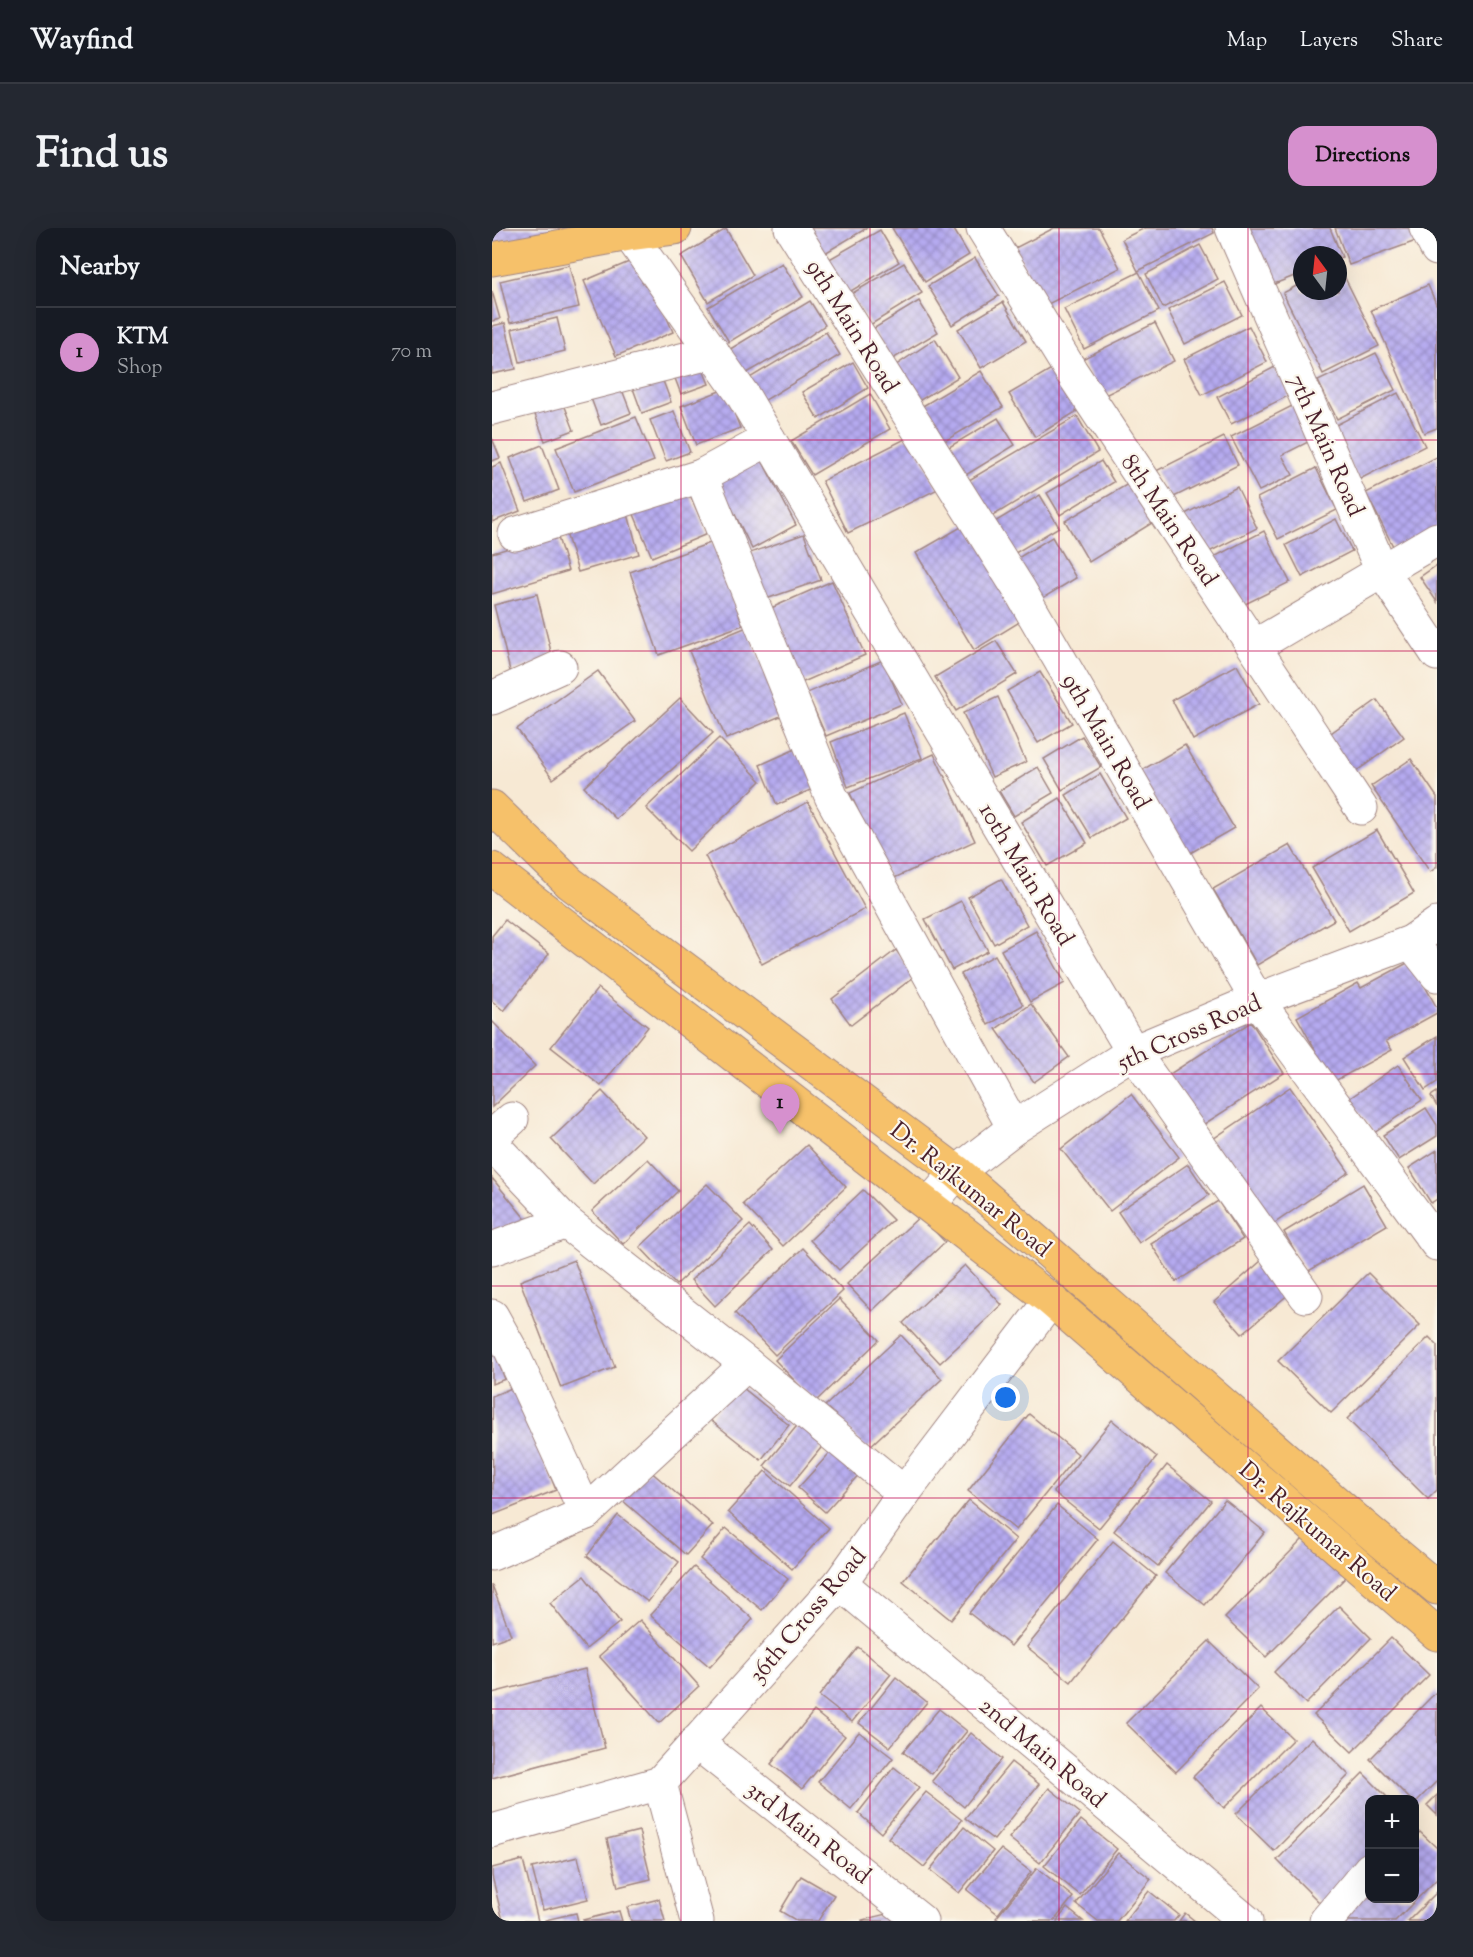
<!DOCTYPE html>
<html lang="en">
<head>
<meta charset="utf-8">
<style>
  :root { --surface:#171b24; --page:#242831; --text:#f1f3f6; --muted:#9ea1a6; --line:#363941; --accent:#d690ce }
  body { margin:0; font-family:"Sorts Mill Goudy",serif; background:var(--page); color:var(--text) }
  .controls { position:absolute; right:18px; bottom:18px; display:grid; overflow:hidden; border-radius:12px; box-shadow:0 6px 24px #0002 }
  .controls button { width:54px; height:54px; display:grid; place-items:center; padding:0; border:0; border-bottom:2px solid var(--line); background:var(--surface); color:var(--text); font:30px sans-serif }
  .compass { position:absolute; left:801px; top:18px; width:54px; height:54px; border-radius:50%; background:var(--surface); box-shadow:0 6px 24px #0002; rotate:345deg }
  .you { position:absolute; left:514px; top:1170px; width:21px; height:21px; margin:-15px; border:4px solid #fff; border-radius:50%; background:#1a73e8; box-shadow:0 0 0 9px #1a73e833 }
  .badge { display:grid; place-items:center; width:39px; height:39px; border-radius:50%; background:var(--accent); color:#111; font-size:20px; font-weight:700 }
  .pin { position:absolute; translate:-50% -50px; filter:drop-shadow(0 2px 3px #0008) }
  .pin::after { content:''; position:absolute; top:32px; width:21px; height:18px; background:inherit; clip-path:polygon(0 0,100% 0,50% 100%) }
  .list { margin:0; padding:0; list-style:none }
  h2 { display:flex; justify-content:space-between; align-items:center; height:78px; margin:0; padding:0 24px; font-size:26px }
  h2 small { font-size:20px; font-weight:400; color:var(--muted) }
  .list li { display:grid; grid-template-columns:39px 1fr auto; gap:18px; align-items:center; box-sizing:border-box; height:90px; padding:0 24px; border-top:2px solid var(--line) }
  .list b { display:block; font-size:22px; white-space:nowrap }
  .list p { margin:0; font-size:20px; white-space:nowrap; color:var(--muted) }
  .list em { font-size:20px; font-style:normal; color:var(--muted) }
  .map { position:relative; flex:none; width:945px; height:1693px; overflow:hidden; border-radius:18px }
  header { display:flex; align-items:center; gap:36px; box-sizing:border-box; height:84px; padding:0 30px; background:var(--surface); border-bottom:2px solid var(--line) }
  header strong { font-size:28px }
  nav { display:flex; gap:33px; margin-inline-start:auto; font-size:21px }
  .intro { display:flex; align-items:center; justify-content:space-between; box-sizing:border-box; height:144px; padding:0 36px }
  h1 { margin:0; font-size:42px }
  .button { padding:15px 27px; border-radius:18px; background:var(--accent); color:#111; font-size:21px; font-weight:700 }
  main { display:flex; gap:36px; padding:0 36px }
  aside { flex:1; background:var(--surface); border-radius:18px; box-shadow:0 6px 24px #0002 }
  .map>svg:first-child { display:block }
  .building { fill:url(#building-cross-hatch) }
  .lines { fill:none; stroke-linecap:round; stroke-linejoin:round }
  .minor-casing { stroke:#a08480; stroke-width:35 }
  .major-casing { stroke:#a08480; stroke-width:35 }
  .minor { stroke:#fff; stroke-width:33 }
  .major { stroke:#f6c16b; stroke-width:33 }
  .grid { fill:none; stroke:#c2185b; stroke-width:1.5; stroke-opacity:0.55 }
  .labels { text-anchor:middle; stroke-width:4.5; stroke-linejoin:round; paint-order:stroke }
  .street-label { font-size:24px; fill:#4a1f2b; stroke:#fbf7ec }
</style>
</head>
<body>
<header>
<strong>Wayfind</strong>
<nav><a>Map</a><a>Layers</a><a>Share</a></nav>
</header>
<div class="intro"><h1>Find us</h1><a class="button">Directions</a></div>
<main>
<aside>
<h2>Nearby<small></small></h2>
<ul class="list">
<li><span class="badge">1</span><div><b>KTM</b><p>Shop</p></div><em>70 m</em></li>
</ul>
</aside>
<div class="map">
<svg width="945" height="1693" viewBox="0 0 945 1693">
  <defs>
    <pattern id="building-cross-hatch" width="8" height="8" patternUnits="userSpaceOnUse" patternTransform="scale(1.5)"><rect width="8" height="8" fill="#b5aaf0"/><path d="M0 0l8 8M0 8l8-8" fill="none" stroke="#958ac3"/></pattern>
  </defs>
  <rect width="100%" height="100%" fill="#fbf7ec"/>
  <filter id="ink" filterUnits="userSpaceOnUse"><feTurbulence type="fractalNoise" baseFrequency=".0167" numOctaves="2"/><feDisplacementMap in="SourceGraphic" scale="12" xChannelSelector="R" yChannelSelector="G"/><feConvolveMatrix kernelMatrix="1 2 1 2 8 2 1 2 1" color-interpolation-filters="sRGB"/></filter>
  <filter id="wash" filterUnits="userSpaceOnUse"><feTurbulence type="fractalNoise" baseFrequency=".008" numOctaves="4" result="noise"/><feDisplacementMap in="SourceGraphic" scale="24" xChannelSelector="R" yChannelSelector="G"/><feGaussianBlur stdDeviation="1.35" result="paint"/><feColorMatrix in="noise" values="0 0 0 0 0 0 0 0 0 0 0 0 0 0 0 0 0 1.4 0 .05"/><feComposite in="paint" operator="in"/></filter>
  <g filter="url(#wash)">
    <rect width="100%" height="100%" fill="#f7e9d4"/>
    <g id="blocks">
      <g class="building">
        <polygon points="0,0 79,0 0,16"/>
        <polygon points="318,0 375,0 333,25"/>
        <polygon points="400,0 461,0 477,27 433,54"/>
        <polygon points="562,0 607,0 628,40 552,78 523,20"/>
        <polygon points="653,0 720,0 722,5 646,43 630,11"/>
        <polygon points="754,0 838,0 850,29 846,30 846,27 810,27 810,45 777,58"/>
        <polygon points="843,0 919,0 924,13 857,37"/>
        <polygon points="234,1 261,47 216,74 189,28"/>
        <polygon points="388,2 407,34 354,66 334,33"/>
        <polygon points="708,17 726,51 671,80 654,46"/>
        <polygon points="149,29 181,104 124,128 92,53"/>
        <polygon points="483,30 507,68 460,97 436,58"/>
        <polygon points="290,35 311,69 237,114 216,79"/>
        <polygon points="412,35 430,65 378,97 359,66"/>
        <polygon points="846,36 887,118 831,146 791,65 810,55 810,63 846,63"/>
        <polygon points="77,37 87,79 18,95 8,53"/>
        <polygon points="647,44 667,83 592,121 572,81"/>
        <polygon points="733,54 750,87 693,116 676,82"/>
        <polygon points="936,57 945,78 945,200 932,205 879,82"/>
        <polygon points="0,63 8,91 0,93"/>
        <polygon points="318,73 333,97 304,117 255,145 235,123"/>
        <polygon points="427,73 446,104 399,132 381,101"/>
        <polygon points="511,74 534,113 489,140 466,101"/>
        <polygon points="65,90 73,123 28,134 20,101"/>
        <polygon points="13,95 24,141 0,146 0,98"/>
        <polygon points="663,95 682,133 609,169 590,131"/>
        <polygon points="757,98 775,134 710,167 692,131"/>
        <polygon points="334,104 348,127 270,174 256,151"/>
        <polygon points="443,111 466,149 425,174 400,140"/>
        <polygon points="884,125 903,162 845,191 826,153"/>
        <polygon points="206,130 217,156 189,166 179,140"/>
        <polygon points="361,134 376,160 326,191 310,164"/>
        <polygon points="783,139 798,167 739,196 725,169"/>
        <polygon points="561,140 587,182 543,209 517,166"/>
        <polygon points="489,143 511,179 451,214 429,179"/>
        <polygon points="168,145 179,174 150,185 139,155"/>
        <polygon points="127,154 139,185 109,197 97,165"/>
        <polygon points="233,161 248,200 204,217 189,178"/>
        <polygon points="906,165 933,218 866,252 840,199"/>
        <polygon points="68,166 82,202 53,213 39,176"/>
        <polygon points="378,166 398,201 320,247 299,213"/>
        <polygon points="804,176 822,211 790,227 801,247 767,263 739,209"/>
        <polygon points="182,183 198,224 174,233 158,192"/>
        <polygon points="585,188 606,224 494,292 472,255"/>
        <polygon points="144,189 162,233 82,264 64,220"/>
        <polygon points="506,190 523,217 469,250 452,222"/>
        <polygon points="419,208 446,261 356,305 330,253"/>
        <polygon points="732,209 746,237 678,271 664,243"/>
        <polygon points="0,210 8,230 0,233"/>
        <polygon points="50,217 67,262 35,274 18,230"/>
        <polygon points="265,223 304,297 260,321 223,246"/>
        <polygon points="945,229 945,301 903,322 874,265"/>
        <polygon points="609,233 622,254 568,287 555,265"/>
        <polygon points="9,235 28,283 0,294 0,239"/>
        <polygon points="824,240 845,282 786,311 765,270"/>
        <polygon points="636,256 660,295 597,334 573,293"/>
        <polygon points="745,259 765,300 711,327 691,287"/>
        <polygon points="196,262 215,306 160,329 141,284"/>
        <polygon points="548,267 567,299 520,327 501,295"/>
        <polygon points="136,286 147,326 86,344 74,305"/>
        <polygon points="844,291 860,323 810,349 794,317"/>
        <polygon points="476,295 534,390 482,422 424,325"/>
        <polygon points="772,303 798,354 747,379 722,329"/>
        <polygon points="65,306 76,343 0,366 0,325"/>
        <polygon points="312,306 329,352 274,371 258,325"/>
        <polygon points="560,309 584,350 546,373 521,333"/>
        <polygon points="221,314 251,397 167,427 138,344"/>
        <polygon points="945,337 945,374 928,349"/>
        <polygon points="340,353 373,427 309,455 277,381"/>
        <polygon points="45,366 61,432 18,443 2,377"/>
        <polygon points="255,399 291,487 234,511 197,423"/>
        <polygon points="504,413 525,446 464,483 443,449"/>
        <polygon points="391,432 410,476 334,508 315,465"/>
        <polygon points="745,437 767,476 701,512 680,472"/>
        <polygon points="106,443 143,493 61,551 25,501"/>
        <polygon points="548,444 580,495 546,515 515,463"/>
        <polygon points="506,469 534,534 500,549 471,485"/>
        <polygon points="188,470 221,505 124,591 92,559"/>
        <polygon points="885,472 912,509 859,547 832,510"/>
        <polygon points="412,485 430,530 356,559 339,514"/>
        <polygon points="590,508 609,539 570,562 552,531"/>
        <polygon points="227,510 269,553 197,623 154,580"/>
        <polygon points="693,517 742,600 693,628 645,545"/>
        <polygon points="308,519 325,559 285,577 268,537"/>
        <polygon points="442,526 483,613 398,652 358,565"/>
        <polygon points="919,531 945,569 945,639 938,644 879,558"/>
        <polygon points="546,539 561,565 522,588 507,563"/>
        <polygon points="608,546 634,590 600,610 574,567"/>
        <polygon points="568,570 595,615 555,638 529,594"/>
        <polygon points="316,574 373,681 270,736 213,628"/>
        <polygon points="885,602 922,665 857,703 820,640"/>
        <polygon points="798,617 842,692 765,737 721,661"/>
        <polygon points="509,651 535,697 502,716 476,669"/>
        <polygon points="469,673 496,723 460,742 433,691"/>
        <polygon points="13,692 57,726 12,783 0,773 0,708"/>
        <polygon points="544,703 573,755 538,774 509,722"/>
        <polygon points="404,722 423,748 359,797 340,771"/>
        <polygon points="503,727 531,777 496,797 469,746"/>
        <polygon points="919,733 945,780 945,785 894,813 900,822 841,854 805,789 866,755 869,760"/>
        <polygon points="106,760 156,799 109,858 59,819"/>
        <polygon points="539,776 577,829 542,854 504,801"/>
        <polygon points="0,793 43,838 0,879"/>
        <polygon points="759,794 792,845 703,902 670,851"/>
        <polygon points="945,808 945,854 933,862 912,829"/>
        <polygon points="906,837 930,872 882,905 858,870"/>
        <polygon points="798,859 857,944 777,999 718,913"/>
        <polygon points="110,863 152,908 101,956 59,911"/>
        <polygon points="945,864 945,879 939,868"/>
        <polygon points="639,866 687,929 618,983 569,921"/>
        <polygon points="934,880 945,897 945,908 907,932 891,907"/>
        <polygon points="315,917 354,959 291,1018 251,976"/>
        <polygon points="945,922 945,971 939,975 917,940"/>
        <polygon points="156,931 186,963 131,1016 100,983"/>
        <polygon points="696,936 717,967 647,1015 626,984"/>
        <polygon points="0,950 36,994 0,1007"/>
        <polygon points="215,956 251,993 184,1057 148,1019"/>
        <polygon points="871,956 895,997 815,1044 792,1004"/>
        <polygon points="371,962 401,992 347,1042 318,1012"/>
        <polygon points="726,973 751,1011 684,1054 659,1016"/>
        <polygon points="428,988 453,1014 380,1083 355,1056"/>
        <polygon points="258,997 281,1022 223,1078 199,1052"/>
        <polygon points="311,1020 351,1063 283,1127 243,1085"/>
        <polygon points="82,1032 123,1139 69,1160 28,1053"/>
        <polygon points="769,1033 798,1065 750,1106 722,1074"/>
        <polygon points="473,1037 510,1077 448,1135 411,1095"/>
        <polygon points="876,1045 928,1097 839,1185 786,1133"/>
        <polygon points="347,1071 387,1112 323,1174 283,1132"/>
        <polygon points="409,1107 450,1151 375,1221 333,1178"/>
        <polygon points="937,1109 945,1117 945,1262 936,1271 855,1191"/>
        <polygon points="0,1119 13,1151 0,1156"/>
        <polygon points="246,1156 297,1197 269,1232 217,1191"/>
        <polygon points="22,1159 64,1262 1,1287 0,1168"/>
        <polygon points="537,1186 586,1226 524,1302 476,1263"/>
        <polygon points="620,1192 665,1229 607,1300 562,1264"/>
        <polygon points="308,1194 333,1215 298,1258 272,1238"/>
        <polygon points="344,1218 371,1242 333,1284 306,1260"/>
        <polygon points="675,1237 719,1273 666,1338 622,1303"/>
        <polygon points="157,1242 221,1297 194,1327 130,1272"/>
        <polygon points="273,1243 337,1300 300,1341 236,1284"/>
        <polygon points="477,1272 524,1311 459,1392 411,1353"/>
        <polygon points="733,1272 773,1304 713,1377 673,1345"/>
        <polygon points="565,1277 606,1311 519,1418 477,1385"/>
        <polygon points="126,1287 187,1334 156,1374 95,1328"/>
        <polygon points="234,1300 296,1351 270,1382 208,1331"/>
        <polygon points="813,1309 854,1349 774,1429 733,1390"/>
        <polygon points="621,1313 664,1348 579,1454 535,1419"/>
        <polygon points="202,1339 261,1391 218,1439 158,1387"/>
        <polygon points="92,1348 128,1394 94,1421 58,1375"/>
        <polygon points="0,1357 19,1407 0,1414"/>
        <polygon points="847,1378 879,1410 814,1476 782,1444"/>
        <polygon points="148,1392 207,1458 167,1495 107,1428"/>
        <polygon points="899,1410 937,1447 860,1524 822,1487"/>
        <polygon points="717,1413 766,1461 684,1544 634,1495"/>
        <polygon points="366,1419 399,1446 360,1494 327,1468"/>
        <polygon points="93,1441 113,1520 0,1550 0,1465"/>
        <polygon points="404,1449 435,1474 398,1519 367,1495"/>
        <polygon points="945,1463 945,1553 922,1576 922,1572 919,1572 878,1531"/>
        <polygon points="769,1480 801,1511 732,1580 701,1549"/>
        <polygon points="447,1481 475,1503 440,1546 411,1524"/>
        <polygon points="322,1483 353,1508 310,1561 279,1536"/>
        <polygon points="367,1504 401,1530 359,1581 326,1554"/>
        <polygon points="479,1505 510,1531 472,1579 440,1553"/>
        <polygon points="820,1510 857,1547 782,1623 744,1586"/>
        <polygon points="519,1534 547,1556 502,1612 473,1590"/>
        <polygon points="402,1539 427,1559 389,1605 366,1585"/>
        <polygon points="871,1545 898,1572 878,1572 878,1627 829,1676 785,1632"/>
        <polygon points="557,1560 588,1585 548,1635 517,1610"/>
        <polygon points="434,1564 470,1592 432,1639 396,1610"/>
        <polygon points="945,1567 945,1587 935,1577"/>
        <polygon points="589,1592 625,1621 588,1667 552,1638"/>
        <polygon points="472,1599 501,1623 467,1665 438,1642"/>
        <polygon points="147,1603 159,1651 126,1659 115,1611"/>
        <polygon points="928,1604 945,1620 945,1651 903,1693 839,1693 878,1654 878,1670 922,1670 922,1609"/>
        <polygon points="509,1621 539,1644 506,1686 475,1662"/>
        <polygon points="626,1625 659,1651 625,1693 606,1693 584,1676"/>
        <polygon points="86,1629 96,1671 51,1682 40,1640"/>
        <polygon points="31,1632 46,1693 11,1693 0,1648 0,1640"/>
        <polygon points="545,1640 581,1669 562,1693 508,1693 504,1690"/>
        <polygon points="309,1648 342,1667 326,1693 305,1693 288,1683"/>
        <polygon points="657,1663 687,1687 682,1693 633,1693"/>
        <polygon points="945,1664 945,1693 916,1693"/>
        <polygon points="167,1671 173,1693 139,1693 135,1679"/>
        <polygon points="575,1680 591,1693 565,1693"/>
        <polygon points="127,1683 130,1693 92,1693 91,1692"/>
        <polygon points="84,1685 86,1693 53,1693 53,1692"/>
        <polygon points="399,1685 401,1693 370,1693 370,1692"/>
        <polygon points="693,1685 703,1693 687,1693"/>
      </g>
    </g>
  </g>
  <g filter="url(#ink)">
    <use href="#blocks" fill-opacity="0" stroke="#a08480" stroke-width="1.5"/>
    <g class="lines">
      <defs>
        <g id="minor">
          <polyline points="137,0 137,6 250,166 641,824 814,1068"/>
          <polyline points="299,0 527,361 765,772 945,1016"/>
          <polyline points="491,0 579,143 869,580"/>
          <polyline points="740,0 890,343 945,426"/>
          <polyline points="934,0 945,21"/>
          <polyline points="0,180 221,124"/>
          <polyline points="209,248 339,568 522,900"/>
          <polyline points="23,306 209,248 277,211"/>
          <polyline points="763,418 945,311"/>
          <polyline points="0,470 68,439"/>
          <polyline points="919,714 945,747"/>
          <polyline points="0,909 20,891"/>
          <polyline points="0,916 74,994 255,1136 412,1265"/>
          <polyline points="437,977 465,944 522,900 641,824 765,772 919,714 945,696"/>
          <polyline points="0,1021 74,994"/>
          <polyline points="0,1088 19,1122 94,1285"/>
          <polyline points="0,1326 94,1285 255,1136"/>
          <polyline points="348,1355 754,1693"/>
          <polyline points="204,1514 429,1693"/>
          <polyline points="168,1555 205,1693"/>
          <polyline points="0,1603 168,1555 348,1355 412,1265 559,1072"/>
          <polyline points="834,1693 878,1641"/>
        </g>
        <g id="major">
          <polyline points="0,31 137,6 183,0"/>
          <polyline points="0,579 78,655 465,944 871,1298 945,1360"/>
          <polyline points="0,641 559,1072 945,1406"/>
        </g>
      </defs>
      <use href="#minor" class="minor-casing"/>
      <use href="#major" class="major-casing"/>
      <use href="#minor" class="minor"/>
      <use href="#major" class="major"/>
    </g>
  </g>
  <path class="grid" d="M189,0V1693M378,0V1693M567,0V1693M756,0V1693M0,212H945M0,423H945M0,635H945M0,846H945M0,1058H945M0,1270H945M0,1481H945"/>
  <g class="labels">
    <g class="street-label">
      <text transform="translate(361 98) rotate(58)" y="8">9th Main Road</text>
      <text transform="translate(835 217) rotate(66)" y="8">7th Main Road</text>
      <text transform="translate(678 292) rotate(56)" y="8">8th Main Road</text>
      <text transform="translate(615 513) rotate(60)" y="8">9th Main Road</text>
      <text transform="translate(535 646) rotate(59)" y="8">10th Main Road</text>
      <text transform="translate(697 804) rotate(-24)" y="8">5th Cross Road</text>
      <text transform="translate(479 961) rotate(39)" y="8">Dr. Rajkumar Road</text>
      <text transform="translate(826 1303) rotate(41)" y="8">Dr. Rajkumar Road</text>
      <text transform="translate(315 1387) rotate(-50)" y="8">36th Cross Road</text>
      <text transform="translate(551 1524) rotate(40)" y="8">2nd Main Road</text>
      <text transform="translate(317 1604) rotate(38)" y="8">3rd Main Road</text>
    </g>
  </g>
</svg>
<div class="controls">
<button>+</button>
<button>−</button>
</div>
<svg class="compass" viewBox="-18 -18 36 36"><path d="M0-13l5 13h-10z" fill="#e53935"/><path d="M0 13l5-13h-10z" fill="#9ea1a6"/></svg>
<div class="you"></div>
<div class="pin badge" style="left:288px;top:906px">1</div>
</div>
</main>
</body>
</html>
